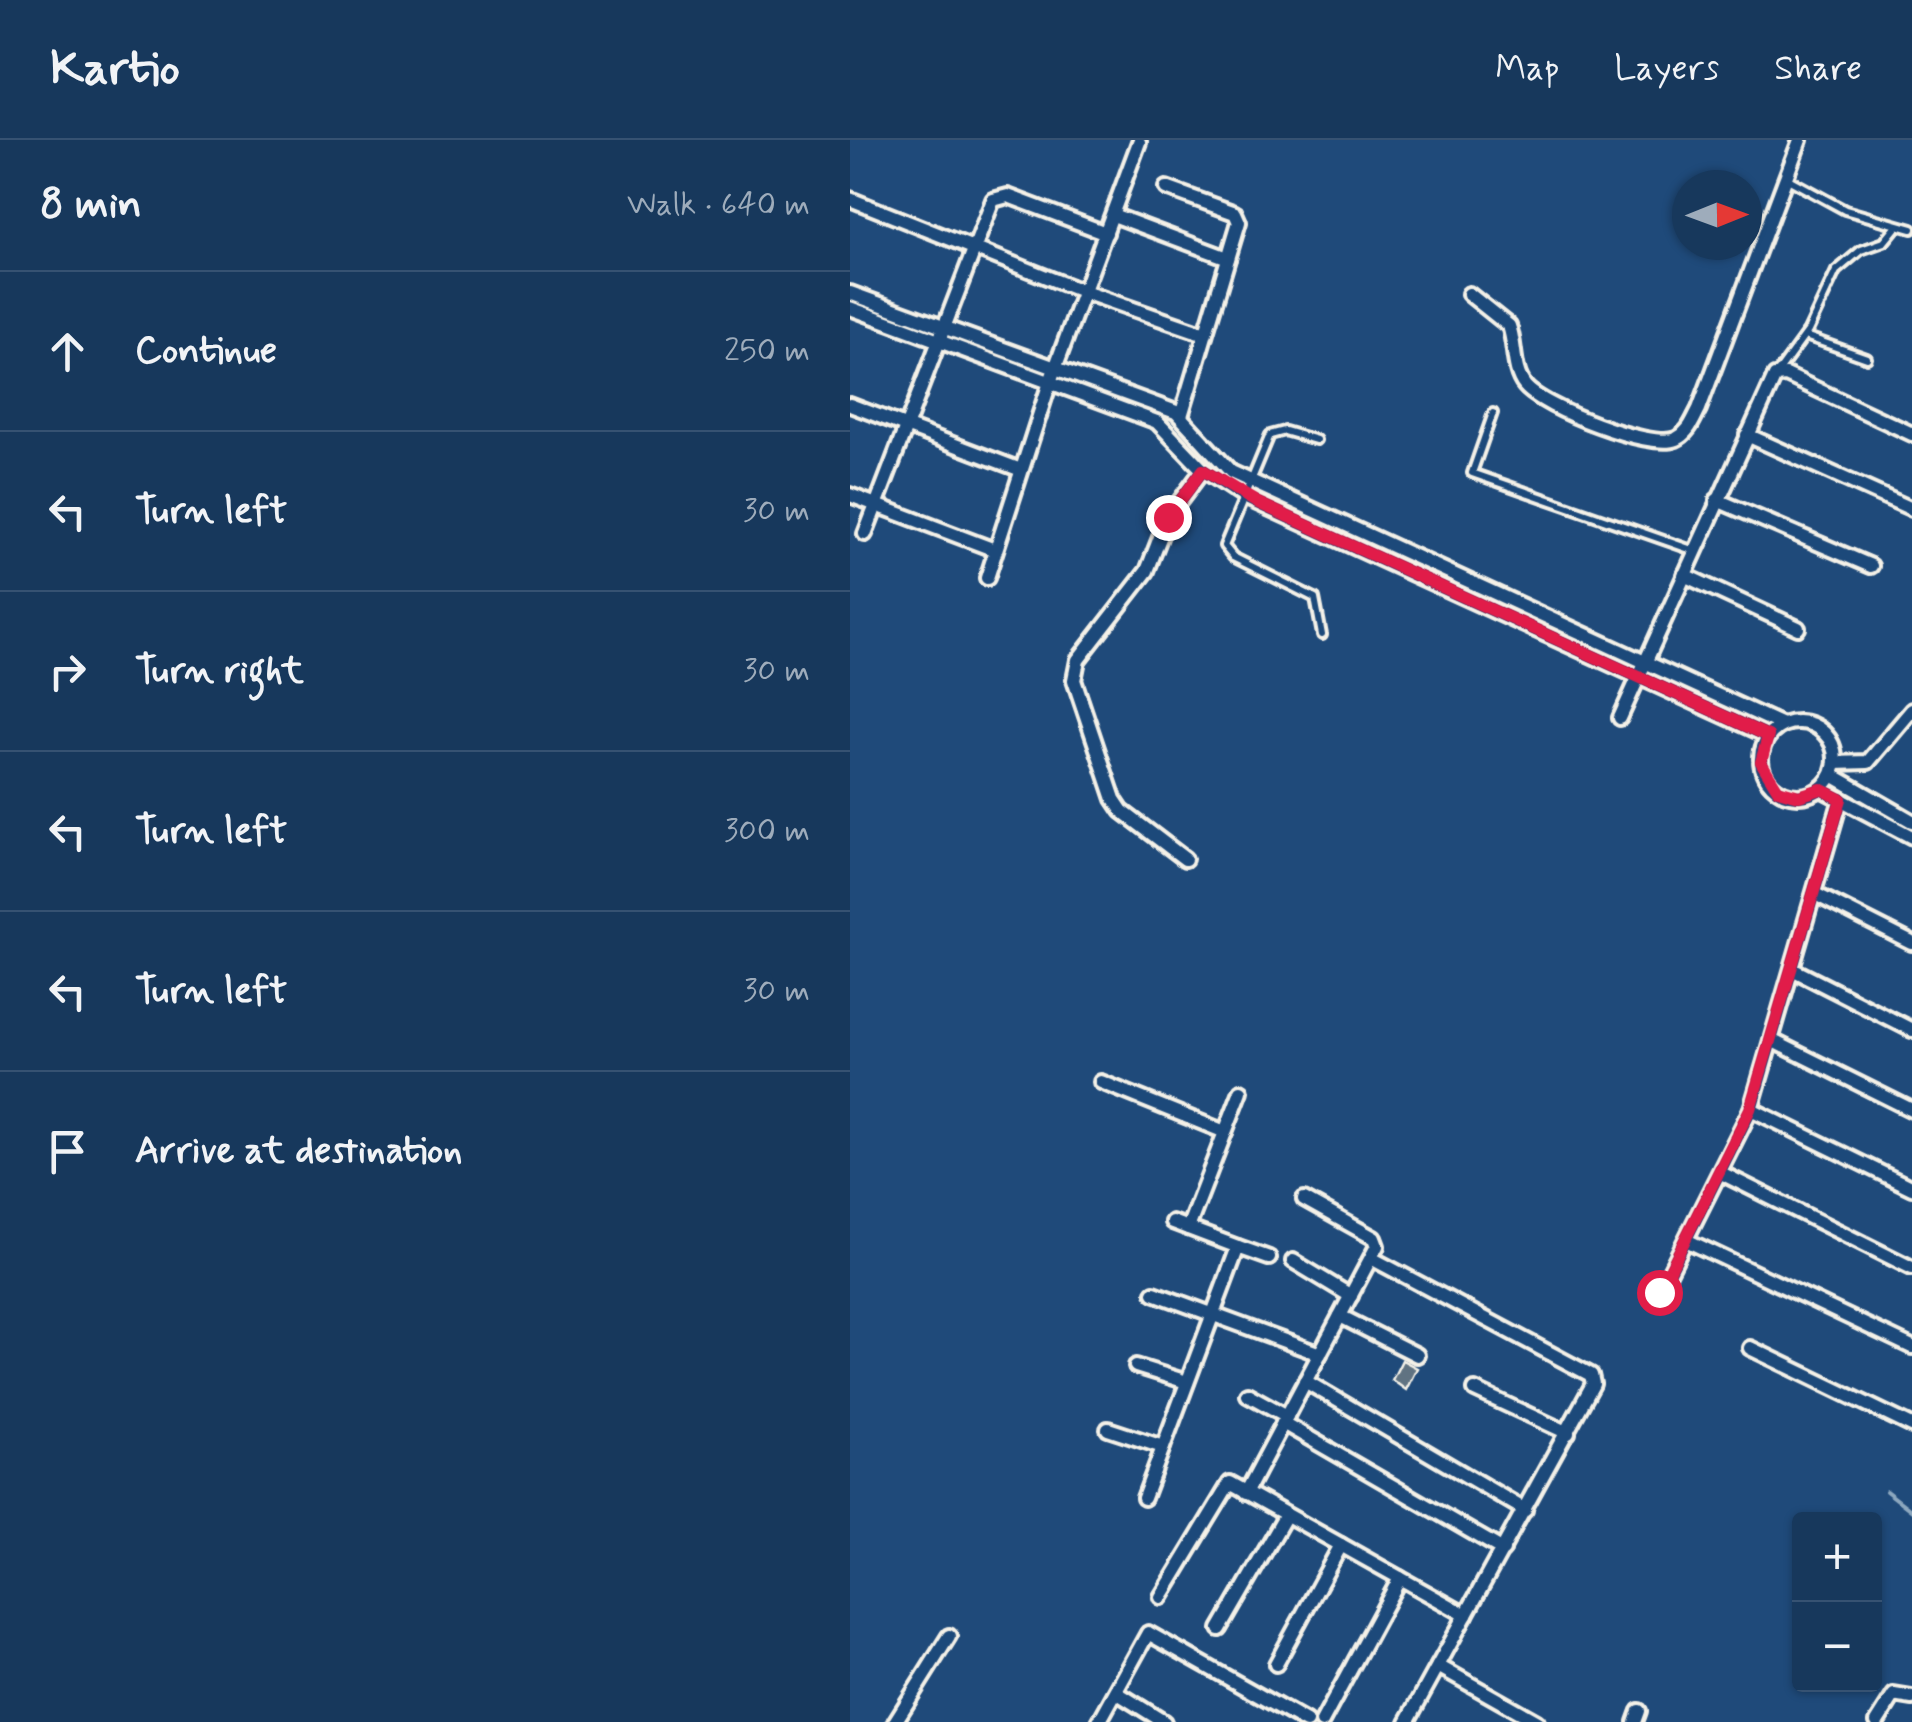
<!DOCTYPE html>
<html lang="en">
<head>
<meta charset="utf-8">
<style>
  :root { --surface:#17385c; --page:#244365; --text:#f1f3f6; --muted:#9eacbb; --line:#365272 }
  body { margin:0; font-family:Mynerve,sans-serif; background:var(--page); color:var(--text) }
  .controls { position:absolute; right:30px; bottom:30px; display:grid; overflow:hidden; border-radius:10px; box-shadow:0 2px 8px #0004 }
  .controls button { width:90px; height:90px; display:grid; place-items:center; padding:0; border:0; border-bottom:2px solid var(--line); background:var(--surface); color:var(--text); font:50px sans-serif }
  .compass { position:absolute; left:822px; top:30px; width:90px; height:90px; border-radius:50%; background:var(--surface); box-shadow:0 2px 8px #0004; rotate:89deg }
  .stop { position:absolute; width:30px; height:30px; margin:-22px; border:8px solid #e11d48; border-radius:50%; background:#fff }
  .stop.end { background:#e11d48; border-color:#fff; box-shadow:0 2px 10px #0008 }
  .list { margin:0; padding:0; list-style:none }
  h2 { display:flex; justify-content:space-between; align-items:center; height:130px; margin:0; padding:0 40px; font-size:42px }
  h2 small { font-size:32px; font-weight:400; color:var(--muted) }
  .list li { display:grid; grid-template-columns:65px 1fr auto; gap:30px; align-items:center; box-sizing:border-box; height:160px; padding:0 40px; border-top:2px solid var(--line) }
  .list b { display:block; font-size:38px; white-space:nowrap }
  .list em { font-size:32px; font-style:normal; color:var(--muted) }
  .icon { flex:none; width:55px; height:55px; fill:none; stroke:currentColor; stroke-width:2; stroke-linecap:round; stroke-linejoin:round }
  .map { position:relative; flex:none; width:1062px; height:1582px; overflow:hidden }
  header { display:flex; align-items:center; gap:60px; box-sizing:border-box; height:140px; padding:0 50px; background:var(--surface); border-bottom:2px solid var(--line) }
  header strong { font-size:48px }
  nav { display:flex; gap:55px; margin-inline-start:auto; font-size:35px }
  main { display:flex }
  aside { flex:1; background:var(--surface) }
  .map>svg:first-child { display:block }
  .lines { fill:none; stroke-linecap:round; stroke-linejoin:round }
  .stream { stroke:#8da8bf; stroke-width:4 }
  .building { fill:#607382; stroke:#f4f1e8; stroke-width:2.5 }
  .service-casing { stroke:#f4f1e8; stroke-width:14 }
  .minor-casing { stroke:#f4f1e8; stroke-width:20 }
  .service { stroke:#1f4a7a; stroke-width:6 }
  .minor { stroke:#1f4a7a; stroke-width:12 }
  .route { stroke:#e11d48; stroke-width:12 }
</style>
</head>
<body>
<header>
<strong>Kartio</strong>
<nav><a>Map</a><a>Layers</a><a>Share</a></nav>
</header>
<main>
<aside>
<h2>8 min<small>Walk · 640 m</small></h2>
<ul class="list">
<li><svg class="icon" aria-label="ahead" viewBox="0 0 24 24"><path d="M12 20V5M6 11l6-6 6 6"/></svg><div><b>Continue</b></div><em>250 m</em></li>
<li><svg class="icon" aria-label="left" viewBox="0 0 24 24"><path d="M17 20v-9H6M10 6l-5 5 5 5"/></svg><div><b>Turn left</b></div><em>30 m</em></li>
<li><svg class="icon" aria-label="right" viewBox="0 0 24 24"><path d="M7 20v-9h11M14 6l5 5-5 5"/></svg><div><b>Turn right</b></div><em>30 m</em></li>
<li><svg class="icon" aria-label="left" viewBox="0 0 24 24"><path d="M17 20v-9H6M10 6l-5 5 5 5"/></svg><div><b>Turn left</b></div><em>300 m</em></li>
<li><svg class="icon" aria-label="left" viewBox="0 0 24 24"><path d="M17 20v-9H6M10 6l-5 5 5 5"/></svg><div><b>Turn left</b></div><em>30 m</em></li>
<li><svg class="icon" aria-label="arrive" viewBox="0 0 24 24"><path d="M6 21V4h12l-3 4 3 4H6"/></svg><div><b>Arrive at destination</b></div></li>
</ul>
</aside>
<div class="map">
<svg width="1062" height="1582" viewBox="0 0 1062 1582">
  <rect width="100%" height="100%" fill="#1f4a7a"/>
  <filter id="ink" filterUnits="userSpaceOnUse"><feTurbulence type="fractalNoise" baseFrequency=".01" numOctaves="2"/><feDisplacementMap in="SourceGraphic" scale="20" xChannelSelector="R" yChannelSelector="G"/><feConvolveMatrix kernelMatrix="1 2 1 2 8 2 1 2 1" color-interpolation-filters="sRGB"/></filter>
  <g filter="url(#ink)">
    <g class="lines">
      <polyline class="stream" points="1036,1351 1062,1371"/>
    </g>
    <polygon class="building" points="552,1220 567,1228 556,1250 542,1240"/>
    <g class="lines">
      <defs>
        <g id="service">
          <polyline points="938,39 995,70 1062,89"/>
          <polyline points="955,196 1017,218"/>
          <polyline points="926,235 958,191 986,131 1011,110 1034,102 1047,86"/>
          <polyline points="643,273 622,333 845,411"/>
          <polyline points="466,300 435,291 420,295 374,406 383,417 465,458 472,495"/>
        </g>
        <g id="minor">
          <polyline points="316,48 385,73 389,82 331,276"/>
          <polyline points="0,59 234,152 355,194"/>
          <polyline points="263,75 378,118"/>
          <polyline points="0,153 326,272 381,332 932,585"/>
          <path d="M619,154L659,186C666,205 662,230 675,246C693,268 800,310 826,299C839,293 843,280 849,269L950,0"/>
          <polyline points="0,168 307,282 353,330 394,357 918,596"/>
          <polyline points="0,265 171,330"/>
          <polyline points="897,295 1062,369"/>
          <polyline points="0,355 145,410"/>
          <polyline points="867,360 1021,426"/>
          <polyline points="15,394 143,60 158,56 256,93"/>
          <polyline points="834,435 948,488"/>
          <polyline points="137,438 200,242 289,2"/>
          <polyline points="770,578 925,236 936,235 1062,294"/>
          <circle cx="948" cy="619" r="37"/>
          <polyline points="985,623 1018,622 1062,570"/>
          <polyline points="982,635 1062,681"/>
          <polyline points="971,649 1062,697"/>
          <polyline points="335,719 272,671 264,659 224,540 228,520 297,431 318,377 353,330"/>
          <polyline points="965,754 1062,803"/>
          <polyline points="944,830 1062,890"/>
          <polyline points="923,901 1062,970"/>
          <polyline points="251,942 375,992"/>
          <polyline points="901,969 1062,1048"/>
          <polyline points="871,1033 1062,1128"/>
          <polyline points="338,1088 391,951"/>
          <polyline points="838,1101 1062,1207"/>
          <polyline points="388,1107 419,1118"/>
          <polyline points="523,1119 741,1235 743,1244 557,1582"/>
          <polyline points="443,1121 501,1156"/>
          <polyline points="304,1153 470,1214"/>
          <polyline points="809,1153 901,969 991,659"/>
          <polyline points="490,1176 567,1215"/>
          <polyline points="900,1208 1062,1286"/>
          <polyline points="286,1226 337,1242"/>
          <polyline points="455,1241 675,1370"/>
          <polyline points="625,1250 718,1293"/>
          <polyline points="397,1254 437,1276"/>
          <polyline points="433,1283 653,1410"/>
          <polyline points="258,1289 313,1307"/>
          <polyline points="396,1353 527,1106 524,1098 454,1059"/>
          <polyline points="294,1358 388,1107 322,1082"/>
          <polyline points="311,1457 380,1343 616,1475"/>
          <polyline points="370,1489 436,1375"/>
          <polyline points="426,1524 491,1405"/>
          <polyline points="588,1526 687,1582"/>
          <polyline points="266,1552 314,1582"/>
          <polyline points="45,1582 99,1496"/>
          <polyline points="249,1582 298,1493 456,1582"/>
          <polyline points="472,1582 550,1438"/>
          <polyline points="785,1582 789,1571"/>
          <polyline points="1027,1582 1044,1555 1062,1558"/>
        </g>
      </defs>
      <use href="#service" class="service-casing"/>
      <use href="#minor" class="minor-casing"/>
      <use href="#service" class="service"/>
      <use href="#minor" class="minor"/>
    </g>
  </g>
  <g class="lines" filter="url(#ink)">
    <polyline class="route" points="318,377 353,330 406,362 918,596 911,622 928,650 949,656 971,649 991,659 900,969 809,1152"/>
  </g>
</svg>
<div class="controls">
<button>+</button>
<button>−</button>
</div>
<svg class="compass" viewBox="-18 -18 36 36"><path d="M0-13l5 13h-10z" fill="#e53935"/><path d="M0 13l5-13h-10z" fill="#9eacbb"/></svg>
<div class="stop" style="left:809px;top:1152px"></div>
<div class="stop end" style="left:318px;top:377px"></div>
</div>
</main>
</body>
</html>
